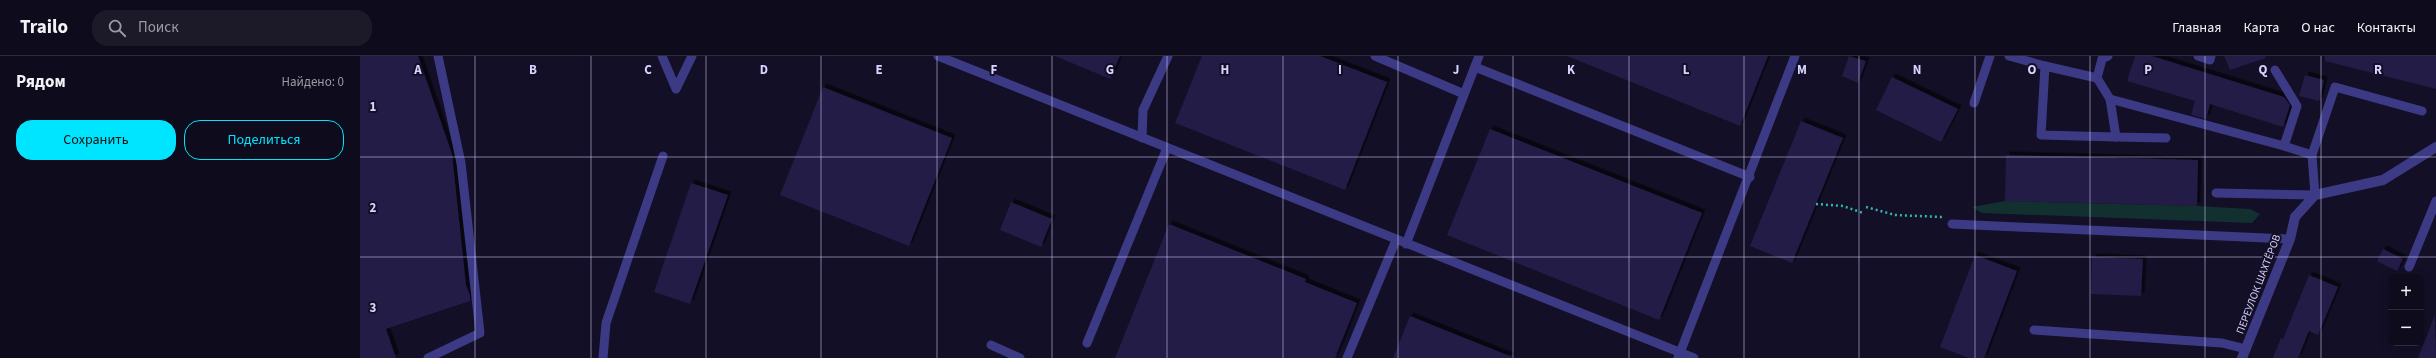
<!DOCTYPE html>
<html lang="ru">
<head>
<meta charset="utf-8">
<style>
  :root { --surface:#0e0b1c; --page:#1c1929; --text:#f1f3f6; --muted:#9b9ba3; --line:#2e2b3b; --accent:#00e5ff }
  body { margin:0; font-family:"Source Sans 3",sans-serif; background:var(--page); color:var(--text) }
  .controls { position:absolute; right:12px; bottom:12px; display:grid; overflow:hidden; border-radius:8px; box-shadow:0 2px 10px #0003 }
  .controls button { width:36px; height:36px; display:grid; place-items:center; padding:0; border:0; border-bottom:1px solid var(--line); background:var(--surface); color:var(--text); font:20px sans-serif }
  .list { margin:0; padding:0; list-style:none }
  h2 { display:flex; justify-content:space-between; align-items:center; height:52px; margin:0; padding:0 16px; font-size:17px }
  h2 small { font-size:13px; font-weight:400; color:var(--muted) }
  .actions { display:flex; gap:8px; padding:12px 16px }
  .actions a { flex:1; padding:9px 0; border:1px solid var(--accent); border-radius:16px; text-align:center; font-size:14px; color:var(--accent) }
  .actions .main { background:var(--accent); color:#111 }
  .icon { flex:none; width:22px; height:22px; fill:none; stroke:currentColor; stroke-width:2; stroke-linecap:round; stroke-linejoin:round }
  .map { position:relative; flex:none; width:2076px; height:302px; overflow:hidden }
  header { display:flex; align-items:center; gap:24px; box-sizing:border-box; height:56px; padding:0 20px; background:var(--surface); border-bottom:1px solid var(--line) }
  header strong { font-size:19px }
  nav { display:flex; gap:22px; margin-inline-start:auto; font-size:14px }
  .search { width:280px; height:36px; background:var(--page); display:flex; align-items:center; gap:10px; box-sizing:border-box; padding:0 14px; border-radius:16px; color:var(--muted); font-size:15px }
  main { display:flex }
  aside { flex:1; background:var(--surface) }
  .map>svg:first-child { display:block }
  .green { fill:#12302f }
  .building { fill:#241b47; filter:url(#shadow) }
  .lines { fill:none; stroke-linecap:round; stroke-linejoin:round }
  .path { stroke:#2fb8b0; stroke-width:2.5; stroke-dasharray:2 3; stroke-linecap:butt }
  .service { stroke:#3d3a85; stroke-width:9 }
  .minor { stroke:#3d3a85; stroke-width:10 }
  .tertiary { stroke:#3d3a85; stroke-width:10 }
  .grid { fill:none; stroke:#d9d4ff; stroke-width:1; stroke-opacity:0.55 }
  .labels { text-anchor:middle; stroke-width:4; stroke-linejoin:round; paint-order:stroke }
  .street-label { font-size:11px; fill:#d9d4ff; stroke:#130f26 }
  .grid-label { font-size:13px; text-anchor:middle; font-weight:bold; fill:#d9d4ff; stroke:#130f26; stroke-width:4; stroke-linejoin:round; paint-order:stroke }
</style>
</head>
<body>
<header>
<strong>Trailo</strong>
<div class="search"><svg class="icon" aria-label="search" viewBox="0 0 24 24"><circle cx="10" cy="10" r="6"/><path d="M15 15l6 6"/></svg>Поиск</div>
<nav><a>Главная</a><a>Карта</a><a>О нас</a><a>Контакты</a></nav>
</header>
<main>
<aside>
<h2>Рядом<small>Найдено: 0</small></h2>
<ul class="list">
</ul>
<div class="actions"><a class="main">Сохранить</a><a>Поделиться</a></div>
</aside>
<div class="map">
<svg width="2076" height="302" viewBox="0 0 2076 302">
  <defs>
    <filter id="shadow"><feDropShadow dx="3.5" dy="-3.5" stdDeviation="0" flood-color="#0009"/></filter>
  </defs>
  <rect width="100%" height="100%" fill="#130f26"/>
  <polygon class="green" points="1645,145 1837,150 1890,153 1900,158 1892,167 1622,157 1612,151"/>
  <g class="building">
    <polygon points="0,0 58,0 92,98 106,229 110,239 110,245 26,273 36,302 0,302"/>
    <polygon points="695,0 760,0 750,23"/>
    <polygon points="842,0 960,0 1027,26 985,134 815,67"/>
    <polygon points="1207,0 1408,0 1380,70"/>
    <polygon points="1489,0 1506,5 1498,27 1482,20"/>
    <polygon points="1775,0 1792,0 1924,41 1930,49 1923,71 1850,48 1846,63 1831,59 1835,45 1767,25"/>
    <polygon points="1864,0 1905,0 1906,2 1870,14"/>
    <polygon points="1965,0 2076,0 2076,33 1965,5"/>
    <polygon points="1945,19 1964,24 1959,45 1939,40"/>
    <polygon points="1532,21 1598,53 1581,86 1516,54"/>
    <polygon points="463,31 592,82 549,190 420,139"/>
    <polygon points="1441,65 1483,82 1432,207 1390,190"/>
    <polygon points="1130,73 1342,157 1299,264 1087,179"/>
    <polygon points="1646,99 1838,104 1837,150 1645,145"/>
    <polygon points="331,127 368,139 330,248 294,236"/>
    <polygon points="651,146 692,163 681,191 640,174"/>
    <polygon points="809,168 946,223 945,226 997,247 975,302 755,302"/>
    <polygon points="2023,193 2043,203 2037,215 2017,205"/>
    <polygon points="1615,199 1657,215 1624,302 1609,302 1580,291"/>
    <polygon points="1732,201 1783,203 1781,240 1731,238"/>
    <polygon points="1949,219 1978,231 1958,279 1949,275 1938,302 1913,302 1921,282 1923,283"/>
    <polygon points="2075,259 2076,302 2058,302"/>
    <polygon points="1050,260 1152,301 1152,302 1033,302"/>
  </g>
  <g class="lines">
    <g class="path">
      <polyline points="1456,148 1483,150 1503,157"/>
      <polyline points="1506,151 1535,159 1582,161"/>
    </g>
    <g class="service">
      <polyline points="302,0 316,33 332,0"/>
      <polyline points="578,0 1334,302"/>
      <polyline points="1015,0 1104,38"/>
      <polyline points="1649,0 1685,10 1681,79 1756,81"/>
      <polyline points="1748,0 1742,3 1737,22 1750,43 1756,81 1806,82"/>
      <polyline points="1838,0 1850,4 1851,0"/>
      <polyline points="1685,10 1737,22"/>
      <polyline points="1115,11 1390,121"/>
      <polyline points="1915,14 1937,50 1924,90 1952,99"/>
      <polyline points="1750,43 1924,90"/>
      <polyline points="1614,47 1630,0"/>
      <polyline points="782,82 783,54 808,0"/>
      <polyline points="1856,137 1955,139 1952,99 1975,31 2062,55"/>
      <polyline points="1592,168 1930,183"/>
      <polyline points="1046,188 1119,0"/>
      <polyline points="2049,211 2076,145"/>
      <polyline points="1674,274 1862,287 1886,293"/>
      <polyline points="727,287 807,92"/>
      <polyline points="631,289 660,302"/>
      <polyline points="68,302 120,277 101,107 78,0"/>
      <polyline points="243,302 246,267 303,100"/>
      <polyline points="987,302 1036,184"/>
      <polyline points="1318,302 1435,0"/>
    </g>
    <polyline class="minor" points="1882,302 1930,183 1935,161"/>
    <polyline class="tertiary" points="1935,161 1955,139 2023,124 2076,91"/>
  </g>
  <path class="grid" d="M115,0V302M231,0V302M346,0V302M461,0V302M577,0V302M692,0V302M807,0V302M923,0V302M1038,0V302M1153,0V302M1269,0V302M1384,0V302M1499,0V302M1615,0V302M1730,0V302M1845,0V302M1961,0V302M0,101H2076M0,201H2076"/>
  <g class="labels">
    <g class="street-label">
      <text transform="translate(1898 228) rotate(-69)" y="4">ПЕРЕУЛОК ШАХТЁРОВ</text>
    </g>
  </g>
  <g class="grid-label">
    <text x="58" y="18">A</text>
    <text x="173" y="18">B</text>
    <text x="288" y="18">C</text>
    <text x="404" y="18">D</text>
    <text x="519" y="18">E</text>
    <text x="634" y="18">F</text>
    <text x="750" y="18">G</text>
    <text x="865" y="18">H</text>
    <text x="980" y="18">I</text>
    <text x="1096" y="18">J</text>
    <text x="1211" y="18">K</text>
    <text x="1326" y="18">L</text>
    <text x="1442" y="18">M</text>
    <text x="1557" y="18">N</text>
    <text x="1672" y="18">O</text>
    <text x="1788" y="18">P</text>
    <text x="1903" y="18">Q</text>
    <text x="2018" y="18">R</text>
    <text x="13" y="55">1</text>
    <text x="13" y="156">2</text>
    <text x="13" y="256">3</text>
  </g>
</svg>
<div class="controls">
<button>+</button>
<button>−</button>
</div>
</div>
</main>
</body>
</html>
